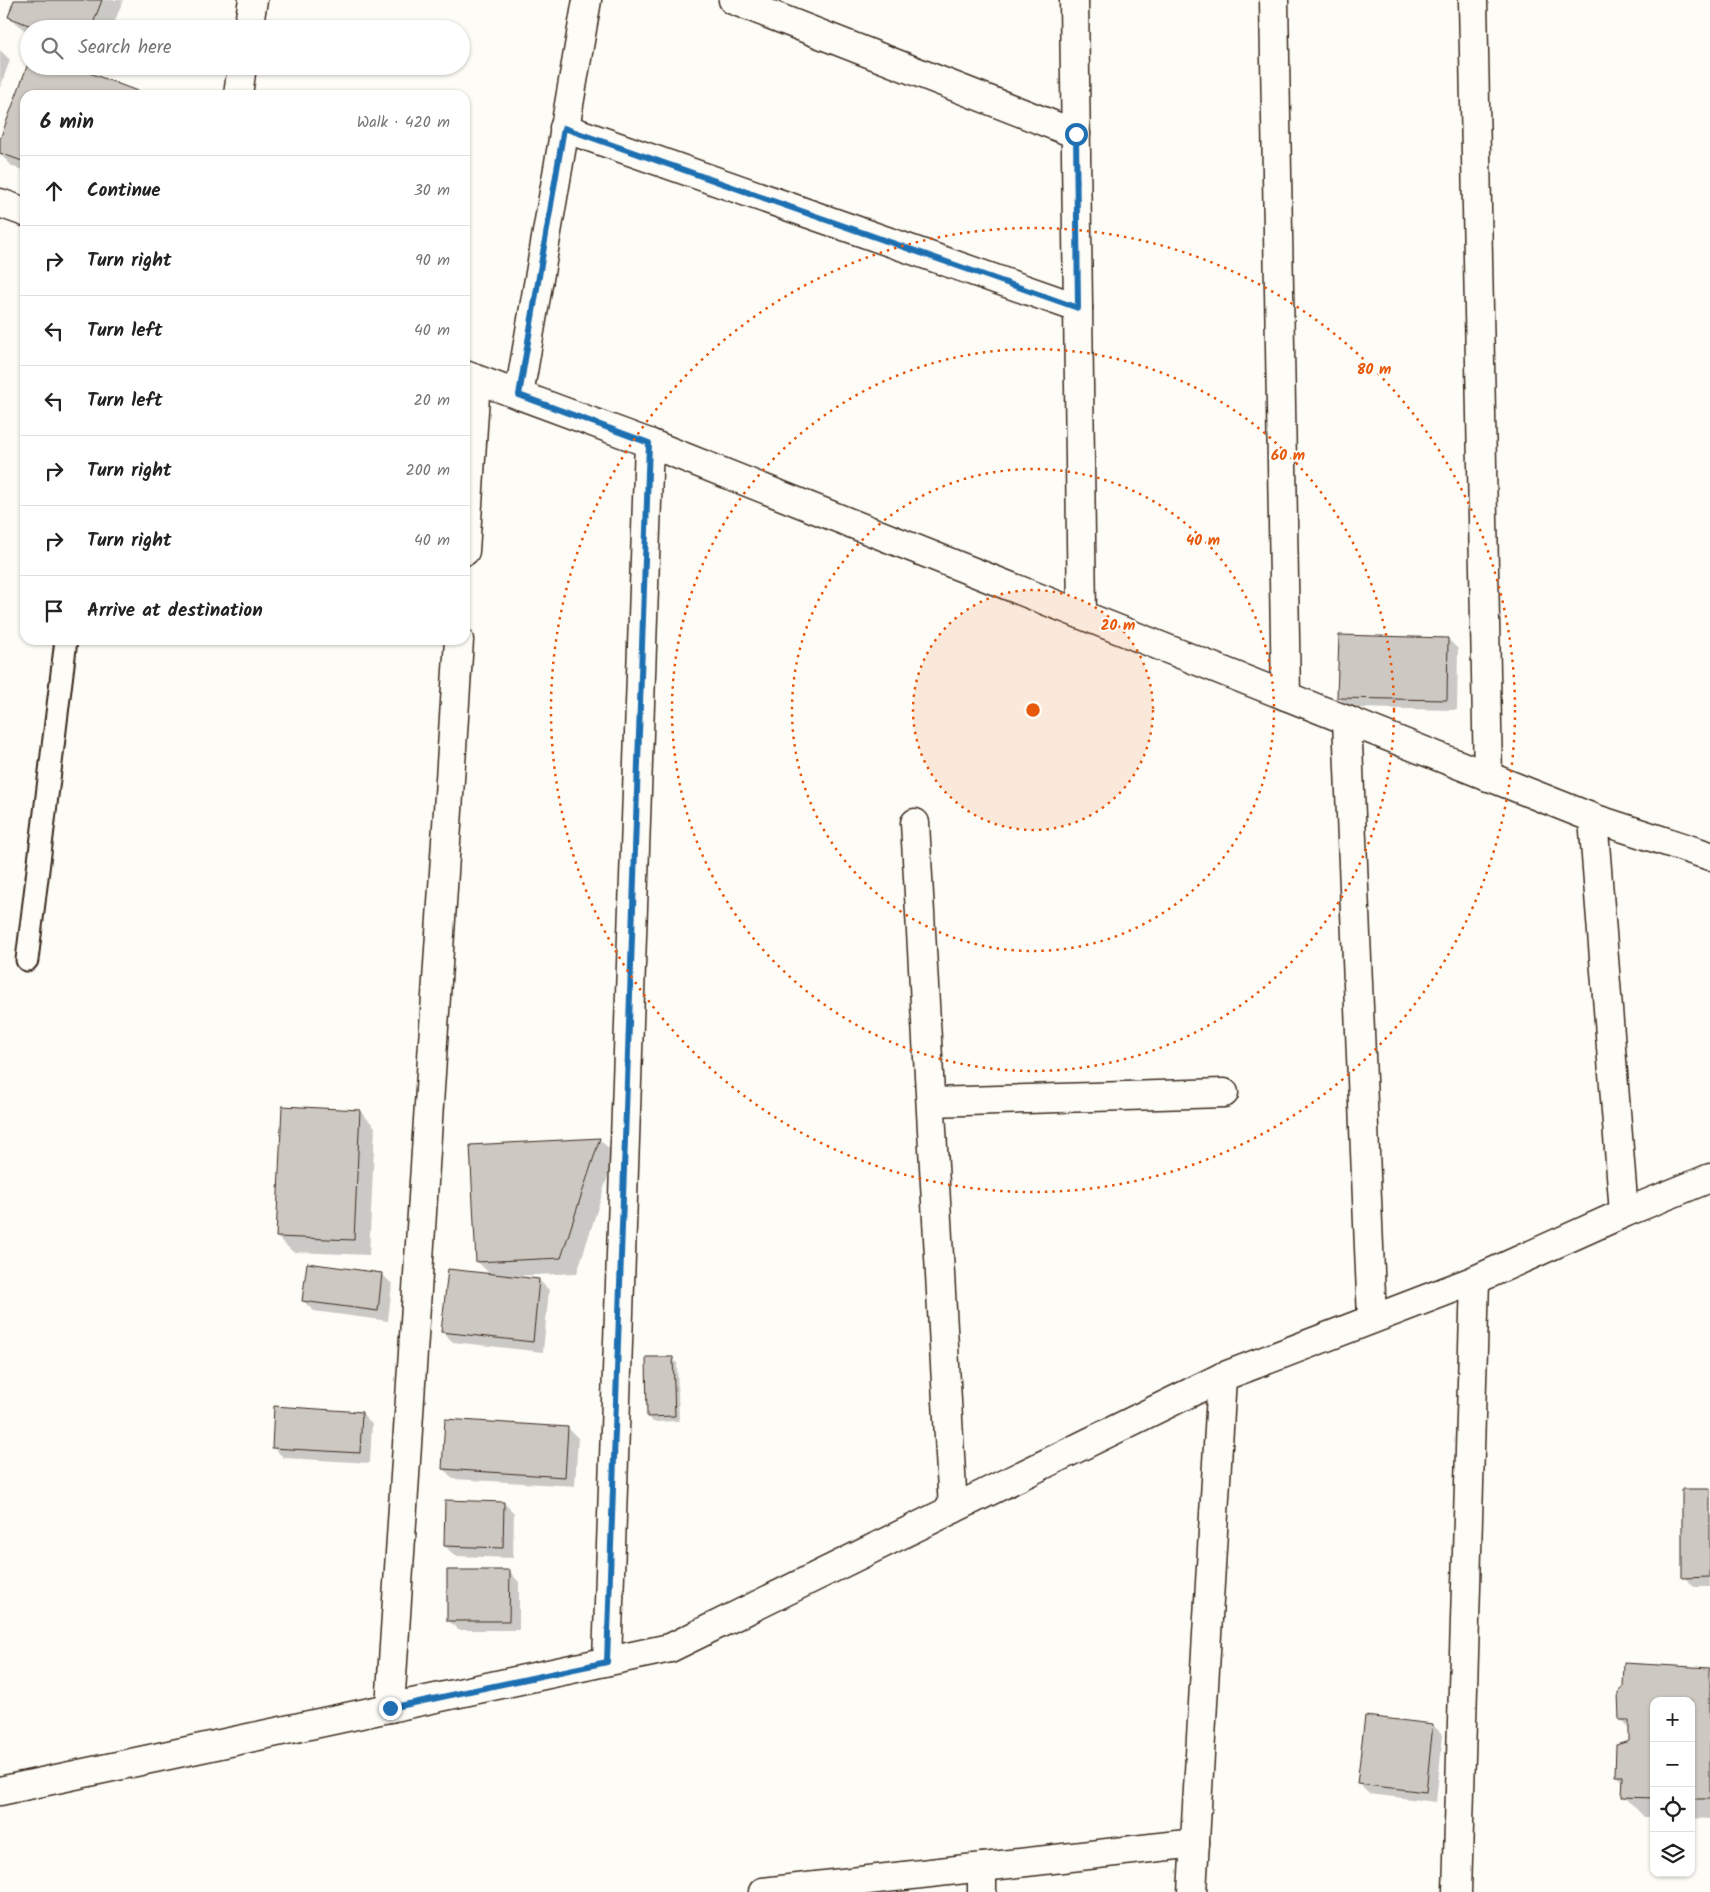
<!DOCTYPE html>
<html lang="en">
<head>
<meta charset="utf-8">
<style>
  :root { --surface:#fff; --page:#f2f2f2; --text:#222; --muted:#767676; --line:#e0e0e0 }
  body { margin:0; font-family:Kalam,sans-serif; background:var(--page); color:var(--text) }
  .controls { position:absolute; right:15px; bottom:15px; display:grid; overflow:hidden; border-radius:10px; box-shadow:0 1px 4px #0004 }
  .controls button { width:45px; height:45px; display:grid; place-items:center; padding:0; border:0; border-bottom:1px solid var(--line); background:var(--surface); color:var(--text); font:25px sans-serif }
  .stop { position:absolute; width:15px; height:15px; margin:-11px; border:4px solid #1f6fb2; border-radius:50%; background:#fff }
  .stop.end { background:#1f6fb2; border-color:#fff; box-shadow:0 1px 5px #0008 }
  .list { margin:0; padding:0; list-style:none }
  h2 { display:flex; justify-content:space-between; align-items:center; height:65px; margin:0; padding:0 20px; font-size:21px }
  h2 small { font-size:16px; font-weight:400; color:var(--muted) }
  .list li { display:grid; grid-template-columns:32px 1fr auto; gap:15px; align-items:center; box-sizing:border-box; height:70px; padding:0 20px; border-top:1px solid var(--line) }
  .list b { display:block; font-size:19px; white-space:nowrap }
  .list em { font-size:16px; font-style:normal; color:var(--muted) }
  .icon { flex:none; width:28px; height:28px; fill:none; stroke:currentColor; stroke-width:2; stroke-linecap:round; stroke-linejoin:round }
  .map { position:relative; flex:none; width:1710px; height:1892px; overflow:hidden }
  .search { position:absolute; background:var(--surface); box-shadow:0 1px 4px #0004; left:20px; top:20px; width:450px; height:55px; display:flex; align-items:center; gap:12px; box-sizing:border-box; padding:0 18px; border-radius:28px; color:var(--muted); font-size:19px }
  .panel { position:absolute; background:var(--surface); box-shadow:0 1px 4px #0004; left:20px; top:90px; width:450px; height:555px; border-radius:15px }
  .map>svg:first-child { display:block }
  .shadow { fill:#0003 }
  .building { fill:#cdc8c2; stroke:#3b2a1e }
  .lines { fill:none; stroke-linecap:round; stroke-linejoin:round }
  .service-casing { stroke:#3b2a1e; stroke-width:25 }
  .minor-casing { stroke:#3b2a1e; stroke-width:31 }
  .tertiary-casing { stroke:#3b2a1e; stroke-width:31 }
  .secondary-casing { stroke:#3b2a1e; stroke-width:31 }
  .service { stroke:#fdfcf7; stroke-width:21 }
  .minor { stroke:#fdfcf7; stroke-width:28 }
  .tertiary { stroke:#fdfcf7; stroke-width:28 }
  .secondary { stroke:#fdfcf7; stroke-width:28 }
  .route { stroke:#1f6fb2; stroke-width:6 }
  .ring { fill:none; stroke:#e8590c; stroke-width:2.5; stroke-dasharray:2.5 5 }
  .centre { fill:#e8590c; stroke:#fdfcf7; stroke-width:2.5 }
  .ring-label { font-size:15px; text-anchor:middle; font-weight:bold; fill:#e8590c; stroke:#fdfcf7; stroke-width:4; stroke-linejoin:round; paint-order:stroke }
</style>
</head>
<body>
<div class="map">
<svg width="1710" height="1892" viewBox="0 0 1710 1892">
  <rect width="100%" height="100%" fill="#fdfcf7"/>
  <filter id="ink" filterUnits="userSpaceOnUse"><feTurbulence type="fractalNoise" baseFrequency=".02" numOctaves="2"/><feDisplacementMap in="SourceGraphic" scale="10" xChannelSelector="R" yChannelSelector="G"/><feConvolveMatrix kernelMatrix="1 2 1 2 8 2 1 2 1" color-interpolation-filters="sRGB"/></filter>
  <g filter="url(#ink)">
    <g class="shadow">
      <polygon points="15,0 123,0 112,29 29,29 29,34 9,17"/>
      <polygon points="0,50 10,60 0,88"/>
      <polygon points="29,66 144,95 25,95 25,171 12,166 0,154 0,142"/>
      <polygon points="1448,639 1458,649 1457,710 1349,708 1338,697"/>
      <polygon points="360,1111 375,1127 369,1255 293,1252 277,1237"/>
      <polygon points="599,1139 615,1154 577,1273 514,1276 539,1280 549,1290 543,1352 453,1342 442,1332 491,1275 477,1261"/>
      <polygon points="308,1265 382,1274 392,1284 388,1321 314,1311 303,1301"/>
      <polygon points="672,1358 677,1363 679,1421 653,1422 649,1417"/>
      <polygon points="276,1408 362,1413 372,1424 370,1463 284,1458 274,1448"/>
      <polygon points="568,1428 578,1438 575,1486 453,1479 443,1468"/>
      <polygon points="1710,1490 1710,1587 1694,1587 1684,1577"/>
      <polygon points="504,1503 514,1513 513,1558 455,1556 445,1546"/>
      <polygon points="509,1571 519,1582 519,1630 458,1630 448,1620"/>
      <polygon points="1710,1669 1710,1819 1691,1818 1691,1701 1654,1701 1654,1817 1644,1817 1624,1796 1624,1783 1616,1776 1630,1742 1630,1730 1620,1720"/>
      <polygon points="1433,1725 1443,1735 1436,1802 1369,1794 1359,1784"/>
    </g>
    <g class="building">
      <polygon points="14,0 102,0 91,29 39,29 8,17"/>
      <polygon points="29,61 29,66 71,66 148,95 25,95 25,162 0,153 0,139"/>
      <polygon points="1339,635 1448,638 1447,700 1337,698"/>
      <polygon points="282,1106 360,1110 354,1240 276,1237"/>
      <polygon points="600,1138 561,1258 476,1262 470,1145"/>
      <polygon points="307,1263 382,1273 378,1311 302,1301"/>
      <polygon points="448,1269 539,1279 533,1342 441,1332"/>
      <polygon points="646,1357 673,1357 675,1416 647,1417"/>
      <polygon points="274,1406 362,1412 360,1453 272,1448"/>
      <polygon points="445,1419 568,1427 565,1477 442,1469"/>
      <polygon points="1682,1489 1710,1489 1710,1577 1682,1578"/>
      <polygon points="445,1500 504,1502 503,1548 444,1546"/>
      <polygon points="447,1570 510,1570 509,1621 447,1621"/>
      <polygon points="1624,1663 1710,1668 1710,1799 1691,1799 1691,1701 1654,1701 1654,1798 1622,1797 1623,1776 1615,1776 1616,1745 1629,1741 1629,1720 1619,1720 1618,1692 1623,1687"/>
      <polygon points="1365,1716 1433,1724 1426,1792 1357,1784"/>
    </g>
    <g class="lines">
      <defs>
        <polyline id="service" points="27,960 66,640"/>
        <g id="minor">
          <polyline points="733,0 1076,134"/>
          <polyline points="1074,0 1082,615"/>
          <polyline points="1274,0 1286,696"/>
          <polyline points="1473,0 1488,777"/>
          <polyline points="248,29 253,0"/>
          <polyline points="238,95 242,66"/>
          <polyline points="564,128 1078,308"/>
          <polyline points="519,395 587,0"/>
          <polyline points="465,551 476,380"/>
          <polyline points="1347,720 1372,1319"/>
          <polyline points="1593,818 1624,1213"/>
          <polyline points="915,823 953,1509"/>
          <polyline points="931,1102 1224,1093"/>
          <polyline points="607,1661 649,443"/>
          <polyline points="390,1708 459,640"/>
          <polyline points="763,1892 1195,1843"/>
          <polyline points="982,1892 982,1867"/>
          <polyline points="1192,1892 1222,1377"/>
          <polyline points="1457,1892 1475,1280"/>
        </g>
        <g id="tertiary">
          <polyline points="0,203 25,212"/>
          <polyline points="465,375 649,443 1593,818 1710,856"/>
        </g>
        <polyline id="secondary" points="0,1791 670,1648 1222,1377 1475,1280 1624,1213 1710,1178"/>
      </defs>
      <use href="#service" class="service-casing"/>
      <use href="#minor" class="minor-casing"/>
      <use href="#tertiary" class="tertiary-casing"/>
      <use href="#secondary" class="secondary-casing"/>
      <use href="#service" class="service"/>
      <use href="#minor" class="minor"/>
      <use href="#tertiary" class="tertiary"/>
      <use href="#secondary" class="secondary"/>
    </g>
  </g>
  <g class="lines" filter="url(#ink)">
    <polyline class="route" points="390,1708 607,1662 649,443 519,395 564,128 1078,308 1076,134"/>
  </g>
  <circle cx="1033" cy="710" r="120" fill="#e8590c" fill-opacity=".12"/>
  <g class="ring">
    <circle cx="1033" cy="710" r="120"/>
    <circle cx="1033" cy="710" r="241"/>
    <circle cx="1033" cy="710" r="361"/>
    <circle cx="1033" cy="710" r="482"/>
  </g>
  <circle cx="1033" cy="710" r="8" class="centre"/>
  <g class="ring-label">
    <text x="1374" y="374">80 m</text>
    <text x="1288" y="460">60 m</text>
    <text x="1203" y="545">40 m</text>
    <text x="1118" y="630">20 m</text>
  </g>
</svg>
<div class="controls">
<button>+</button>
<button>−</button>
<button><svg class="icon" aria-label="locate" viewBox="0 0 24 24"><circle cx="12" cy="12" r="6"/><path d="M12 2v4M12 18v4M2 12h4M18 12h4"/></svg></button>
<button><svg class="icon" aria-label="layers" viewBox="0 0 24 24"><path d="M12 4l9 5-9 5-9-5zM3 14l9 5 9-5"/></svg></button>
</div>
<div class="stop" style="left:1076px;top:134px"></div>
<div class="stop end" style="left:390px;top:1708px"></div>
<div class="search"><svg class="icon" aria-label="search" viewBox="0 0 24 24"><circle cx="10" cy="10" r="6"/><path d="M15 15l6 6"/></svg>Search here</div>
<section class="panel">
<h2>6 min<small>Walk · 420 m</small></h2>
<ul class="list">
<li><svg class="icon" aria-label="ahead" viewBox="0 0 24 24"><path d="M12 20V5M6 11l6-6 6 6"/></svg><div><b>Continue</b></div><em>30 m</em></li>
<li><svg class="icon" aria-label="right" viewBox="0 0 24 24"><path d="M7 20v-9h11M14 6l5 5-5 5"/></svg><div><b>Turn right</b></div><em>90 m</em></li>
<li><svg class="icon" aria-label="left" viewBox="0 0 24 24"><path d="M17 20v-9H6M10 6l-5 5 5 5"/></svg><div><b>Turn left</b></div><em>40 m</em></li>
<li><svg class="icon" aria-label="left" viewBox="0 0 24 24"><path d="M17 20v-9H6M10 6l-5 5 5 5"/></svg><div><b>Turn left</b></div><em>20 m</em></li>
<li><svg class="icon" aria-label="right" viewBox="0 0 24 24"><path d="M7 20v-9h11M14 6l5 5-5 5"/></svg><div><b>Turn right</b></div><em>200 m</em></li>
<li><svg class="icon" aria-label="right" viewBox="0 0 24 24"><path d="M7 20v-9h11M14 6l5 5-5 5"/></svg><div><b>Turn right</b></div><em>40 m</em></li>
<li><svg class="icon" aria-label="arrive" viewBox="0 0 24 24"><path d="M6 21V4h12l-3 4 3 4H6"/></svg><div><b>Arrive at destination</b></div></li>
</ul>
</section>
</div>
</body>
</html>
